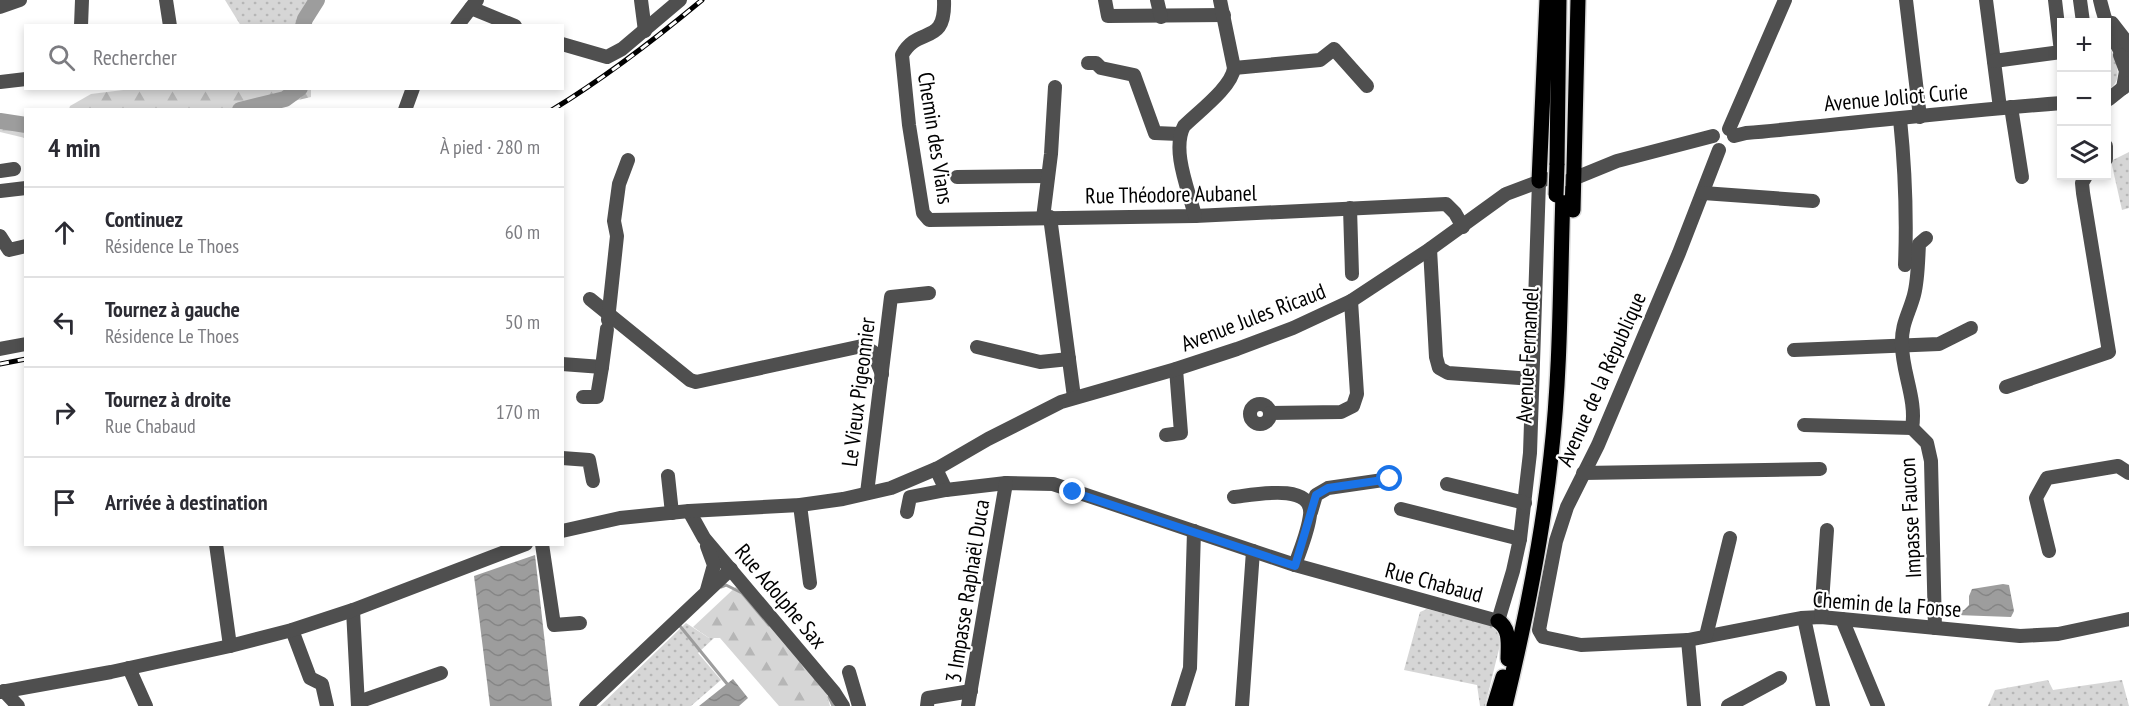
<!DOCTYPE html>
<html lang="fr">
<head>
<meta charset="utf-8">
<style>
  :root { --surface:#fff; --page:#f2f2f3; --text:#2b2b33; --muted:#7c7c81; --line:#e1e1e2 }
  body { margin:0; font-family:"PT Sans Narrow",sans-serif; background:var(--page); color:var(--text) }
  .controls { position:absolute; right:18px; top:18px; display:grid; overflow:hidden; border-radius:0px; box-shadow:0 3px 9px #0003 }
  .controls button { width:54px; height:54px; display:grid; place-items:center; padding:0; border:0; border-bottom:2px solid var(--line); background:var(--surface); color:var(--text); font:30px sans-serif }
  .stop { position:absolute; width:18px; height:18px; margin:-14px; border:4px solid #1a73e8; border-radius:50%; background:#fff }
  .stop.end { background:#1a73e8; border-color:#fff; box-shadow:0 2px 6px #0008 }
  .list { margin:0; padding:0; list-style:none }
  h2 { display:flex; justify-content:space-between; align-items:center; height:78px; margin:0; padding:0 24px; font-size:26px }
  h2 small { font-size:20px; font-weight:400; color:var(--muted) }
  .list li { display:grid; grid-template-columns:39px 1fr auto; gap:18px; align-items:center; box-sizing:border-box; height:90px; padding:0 24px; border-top:2px solid var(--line) }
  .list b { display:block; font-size:22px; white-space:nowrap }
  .list p { margin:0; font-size:20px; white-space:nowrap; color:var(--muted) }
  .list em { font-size:20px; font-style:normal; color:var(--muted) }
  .icon { flex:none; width:33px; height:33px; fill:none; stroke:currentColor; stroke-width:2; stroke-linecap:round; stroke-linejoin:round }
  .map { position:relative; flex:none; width:2129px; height:706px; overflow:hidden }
  .search { position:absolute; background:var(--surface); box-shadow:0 3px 9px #0003; left:24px; top:24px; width:540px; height:66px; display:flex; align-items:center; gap:15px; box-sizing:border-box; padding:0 21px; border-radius:0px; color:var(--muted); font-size:22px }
  .panel { position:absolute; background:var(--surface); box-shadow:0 3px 9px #0003; left:24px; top:108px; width:540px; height:438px; border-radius:0px }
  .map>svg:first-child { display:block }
  .green { fill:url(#green-dots) }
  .forest { fill:url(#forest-firs) }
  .water { fill:url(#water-waves) }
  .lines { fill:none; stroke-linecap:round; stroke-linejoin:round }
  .stream { stroke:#9d9d9d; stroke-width:3 }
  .river { stroke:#9d9d9d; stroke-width:16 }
  .major-casing { stroke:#dbdbdb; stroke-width:18 }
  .minor { stroke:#4f4f4f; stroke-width:14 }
  .major { stroke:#000; stroke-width:15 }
  .rail-casing { stroke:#000; stroke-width:5 }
  .rail { stroke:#fff; stroke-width:3; stroke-dasharray:9; stroke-linecap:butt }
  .major-bridge-casing { stroke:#dbdbdb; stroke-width:18; stroke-linecap:butt }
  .major-bridge { stroke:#000; stroke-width:15 }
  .route { stroke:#1a73e8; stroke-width:8 }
  .labels { text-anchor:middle; stroke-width:4.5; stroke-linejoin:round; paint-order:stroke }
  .street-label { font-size:22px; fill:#000; stroke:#fff }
</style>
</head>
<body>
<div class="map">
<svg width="2129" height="706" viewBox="0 0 2129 706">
  <defs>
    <pattern id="green-dots" width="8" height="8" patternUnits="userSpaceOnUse" patternTransform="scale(1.5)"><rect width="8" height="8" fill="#d6d6d6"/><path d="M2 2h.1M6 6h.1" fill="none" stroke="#b6b6b6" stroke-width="1.8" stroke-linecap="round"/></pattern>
    <pattern id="forest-firs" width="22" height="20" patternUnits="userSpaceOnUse" patternTransform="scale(1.5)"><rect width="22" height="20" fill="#d6d6d6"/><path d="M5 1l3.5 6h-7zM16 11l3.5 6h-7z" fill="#b6b6b6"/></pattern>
    <pattern id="water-waves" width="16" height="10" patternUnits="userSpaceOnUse" patternTransform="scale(1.5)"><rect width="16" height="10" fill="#9d9d9d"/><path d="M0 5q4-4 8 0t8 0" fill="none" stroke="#858585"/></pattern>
  </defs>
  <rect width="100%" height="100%" fill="#fff"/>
  <g class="green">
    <polygon points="225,0 310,0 299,25 241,26"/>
    <path d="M2106,38C2113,56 2128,79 2107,91Z"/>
    <polygon points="2129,152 2129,208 2122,210 2111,161"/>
    <polygon points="1427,609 1496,626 1501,635 1499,649 1485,706 1480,706 1477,685 1404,670 1420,612"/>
    <polygon points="686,623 709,638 714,638 698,653 721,680 691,706 600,706"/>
    <polygon points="2048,680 2053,690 2122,680 2129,706 1988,706 1995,690"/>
  </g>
  <g class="forest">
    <polygon points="139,88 311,88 311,97 260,109 69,109 70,106 91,94"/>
    <polygon points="0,122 25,126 25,138 0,132"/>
    <polygon points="741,582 827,694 830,706 779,706 720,638 709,638 693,627"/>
  </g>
  <g class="water">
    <polygon points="535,555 552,706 490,706 474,576"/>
    <polygon points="2003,584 2009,585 2014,611 2011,617 1956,615 1956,612 1964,610 1969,605 1969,596 1972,589"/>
    <polygon points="733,679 748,698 739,706 699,706"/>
  </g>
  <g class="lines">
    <g class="stream">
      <polyline points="721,587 726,585 742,593 769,625"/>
      <polyline points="680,626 728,685"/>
      <polyline points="829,697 833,706"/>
    </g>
    <g class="river">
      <polyline points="303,26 305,19 317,0"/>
      <polyline points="240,110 285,99 300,88"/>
      <polyline points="0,121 26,125"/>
    </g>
    <defs>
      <g id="major">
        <polyline points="1557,165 1559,0"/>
        <polyline points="1539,181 1547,0"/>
        <polyline points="1573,210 1578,0"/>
        <path d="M1498,621C1511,629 1508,646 1508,659"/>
        <polyline points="1494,706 1503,677"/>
        <path d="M1505,706C1525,623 1542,541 1551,456C1561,369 1560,281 1563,193"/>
      </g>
    </defs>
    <use href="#major" class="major-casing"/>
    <g class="minor">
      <polyline points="166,0 170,26"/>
      <polyline points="641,0 645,31"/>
      <path d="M944,0C946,47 918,25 902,55L909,125L923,213L929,220L1195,216L1446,204L1455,213L1463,227"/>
      <polyline points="1105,0 1108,16 1224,15"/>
      <polyline points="1157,0 1161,17"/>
      <polyline points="1906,0 1920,117"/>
      <polyline points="1986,0 2000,108"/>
      <polyline points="2080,0 2083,22"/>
      <path d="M2100,0C2105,23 2114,44 2129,63"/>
      <polyline points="0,7 20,0"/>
      <polyline points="471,8 515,26"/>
      <polyline points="2112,23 2129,45"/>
      <polyline points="81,26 82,0"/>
      <polyline points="457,26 477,0"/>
      <polyline points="562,44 607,57 622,49 680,0"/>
      <polyline points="2120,55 2126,71 2123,88"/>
      <polyline points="1994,61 2061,52 2055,0"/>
      <polyline points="1088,63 1096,63 1101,68 1134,75 1155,133 1179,134"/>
      <polyline points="1234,68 1320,60 1334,49 1367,86"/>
      <polyline points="0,82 26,79"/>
      <polyline points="2109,99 2129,83"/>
      <polyline points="2011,107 2022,177"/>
      <polyline points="405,110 413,88"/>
      <path d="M1900,119C1905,168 1907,216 1905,265"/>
      <polyline points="1729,129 1785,0"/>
      <path d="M1734,136L1746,133C1851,124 1956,111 2062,103"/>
      <polyline points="2106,146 2106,159"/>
      <polyline points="1719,150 1679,253 1598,445 1567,507 1556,541 1539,630 1543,637 1581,645 1688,640 1801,618 1821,617 2020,636 2058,634 2129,619"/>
      <polyline points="0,171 14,169"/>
      <polyline points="957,177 1048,176"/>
      <polyline points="1568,181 1617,161 1713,136"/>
      <polyline points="0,191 26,188"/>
      <polyline points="1703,193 1813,201"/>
      <polyline points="1350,208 1352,274"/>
      <path d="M1195,216C1189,191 1171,150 1184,126C1198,112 1232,87 1234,68L1220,0"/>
      <polyline points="1050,217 1074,397"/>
      <polyline points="1043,218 1051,154 1055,87"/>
      <polyline points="0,236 9,250 26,246"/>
      <polyline points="1430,249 1436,357 1439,368 1448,373 1532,379"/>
      <polyline points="590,299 690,380 696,382 862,346 873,352 882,374"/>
      <polyline points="608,320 617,236 614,221 619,184 628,160"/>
      <polyline points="977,347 1040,362 1069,359"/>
      <polyline points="0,349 26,344"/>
      <polyline points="1794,350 1939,344 1971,328"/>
      <polyline points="562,364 602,367 597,397 583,397"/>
      <polyline points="602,367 607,329"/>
      <polyline points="2006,387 2109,352 2083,193 2082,183 2086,176"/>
      <circle cx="1260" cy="414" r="10"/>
      <polyline points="1270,413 1341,412 1353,406 1357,394 1351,301"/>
      <polyline points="1804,425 1912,428"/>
      <polyline points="1912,428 1927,443 1931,461 1935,628"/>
      <path d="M1912,428C1917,400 1902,372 1902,345C1901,324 1909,314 1914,295C1918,280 1918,261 1919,244L1926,238"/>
      <polyline points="1166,435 1181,433 1176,369"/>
      <polyline points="562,458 589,460 593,481"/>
      <polyline points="936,469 946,490 1006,483 1053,484 1295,565 1498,621 1513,571 1520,539 1530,453 1539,181"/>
      <polyline points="1583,473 1820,469"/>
      <polyline points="668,476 672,513"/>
      <polyline points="1447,484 1525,503"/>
      <polyline points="867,493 891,297 929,293"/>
      <path d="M1234,497C1253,495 1314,482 1310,515C1308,532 1300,550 1295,565"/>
      <polyline points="800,505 810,583"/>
      <polyline points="1401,509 1520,539"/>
      <polyline points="689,511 704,538 834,692 843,706"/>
      <polyline points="907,512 910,497 946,490"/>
      <polyline points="1311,512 1316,495 1328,488 1390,479"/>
      <polyline points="562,531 620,518 689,511 800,505 843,499 891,488 938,468 988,439 1061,402 1176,369 1237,349 1293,328 1351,301 1430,249 1506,194 1546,179"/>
      <polyline points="216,544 230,646"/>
      <polyline points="542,544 554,625 580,623"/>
      <polyline points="707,546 714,565 707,590"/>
      <polyline points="2049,551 2036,498 2047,478 2118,466 2129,473"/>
      <polyline points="353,610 358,706"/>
      <polyline points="1821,617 1827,530"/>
      <polyline points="1804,618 1823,706"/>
      <polyline points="1842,619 1878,706"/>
      <polyline points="292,630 310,678 322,684 327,706"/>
      <polyline points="1706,636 1730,538"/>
      <polyline points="1688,640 1694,706"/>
      <polyline points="129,668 146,706"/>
      <polyline points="849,672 859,706"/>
      <polyline points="4,691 18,706"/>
      <polyline points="0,692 111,672 230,646 292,630 353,610 526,544"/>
      <polyline points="358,702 441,673"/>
      <polyline points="586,706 731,569"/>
      <polyline points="927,706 928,698 971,691"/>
      <polyline points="968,706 1006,483"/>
      <polyline points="1178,706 1190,668 1194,531"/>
      <polyline points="1242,706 1253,551"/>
      <polyline points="1728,706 1780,678"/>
    </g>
    <use href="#major" class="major"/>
    <defs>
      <g id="rail">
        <path d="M552,110C606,77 654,40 702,0"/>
        <polyline points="0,364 26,359"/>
      </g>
    </defs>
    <use href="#rail" class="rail-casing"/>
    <use href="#rail" class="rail"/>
    <defs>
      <polyline id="major-bridge" points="1556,195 1557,165"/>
    </defs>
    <use href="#major-bridge" class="major-bridge-casing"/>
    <use href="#major-bridge" class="major-bridge"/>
  </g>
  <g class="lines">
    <polyline class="route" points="1073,492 1295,566 1316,495 1328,488 1390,479"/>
  </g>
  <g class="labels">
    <g class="street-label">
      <text transform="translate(1896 97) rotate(-5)" y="8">Avenue Joliot Curie</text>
      <text transform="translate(936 138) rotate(81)" y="8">Chemin des Vians</text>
      <text transform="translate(1171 194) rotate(-1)" y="8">Rue Théodore Aubanel</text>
      <text transform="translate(1253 317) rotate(-21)" y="8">Avenue Jules Ricaud</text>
      <text transform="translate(1527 355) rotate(-87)" y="8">Avenue Fernandel</text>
      <text transform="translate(1601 379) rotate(-66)" y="8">Avenue de la République</text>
      <text transform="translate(858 392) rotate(-83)" y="8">Le Vieux Pigeonnier</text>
      <text transform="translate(1910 518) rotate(-93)" y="8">Impasse Faucon</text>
      <text transform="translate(1434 582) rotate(15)" y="8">Rue Chabaud</text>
      <text transform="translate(967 591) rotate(-81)" y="8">3 Impasse Raphaël Duca</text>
      <text transform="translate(781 596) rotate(50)" y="8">Rue Adolphe Sax</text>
      <text transform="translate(1887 604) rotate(4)" y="8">Chemin de la Fonse</text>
    </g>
  </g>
</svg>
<div class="controls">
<button>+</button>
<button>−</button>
<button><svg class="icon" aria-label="layers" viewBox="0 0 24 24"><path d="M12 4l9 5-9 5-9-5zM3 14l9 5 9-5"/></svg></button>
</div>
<div class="stop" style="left:1390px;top:479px"></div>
<div class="stop end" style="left:1073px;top:492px"></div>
<div class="search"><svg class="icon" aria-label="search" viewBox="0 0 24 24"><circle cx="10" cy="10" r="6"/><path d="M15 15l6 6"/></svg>Rechercher</div>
<section class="panel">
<h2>4 min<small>À pied · 280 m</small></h2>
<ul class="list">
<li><svg class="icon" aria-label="ahead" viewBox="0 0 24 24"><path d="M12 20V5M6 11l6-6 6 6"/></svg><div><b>Continuez</b><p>Résidence Le Thoes</p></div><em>60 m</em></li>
<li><svg class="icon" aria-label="left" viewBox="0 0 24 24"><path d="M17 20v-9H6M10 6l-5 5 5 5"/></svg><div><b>Tournez à gauche</b><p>Résidence Le Thoes</p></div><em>50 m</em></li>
<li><svg class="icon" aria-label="right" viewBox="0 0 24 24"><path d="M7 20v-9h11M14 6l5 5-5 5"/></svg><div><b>Tournez à droite</b><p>Rue Chabaud</p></div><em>170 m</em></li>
<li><svg class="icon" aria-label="arrive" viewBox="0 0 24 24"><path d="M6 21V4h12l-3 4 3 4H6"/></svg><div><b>Arrivée à destination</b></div></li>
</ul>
</section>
</div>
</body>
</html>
